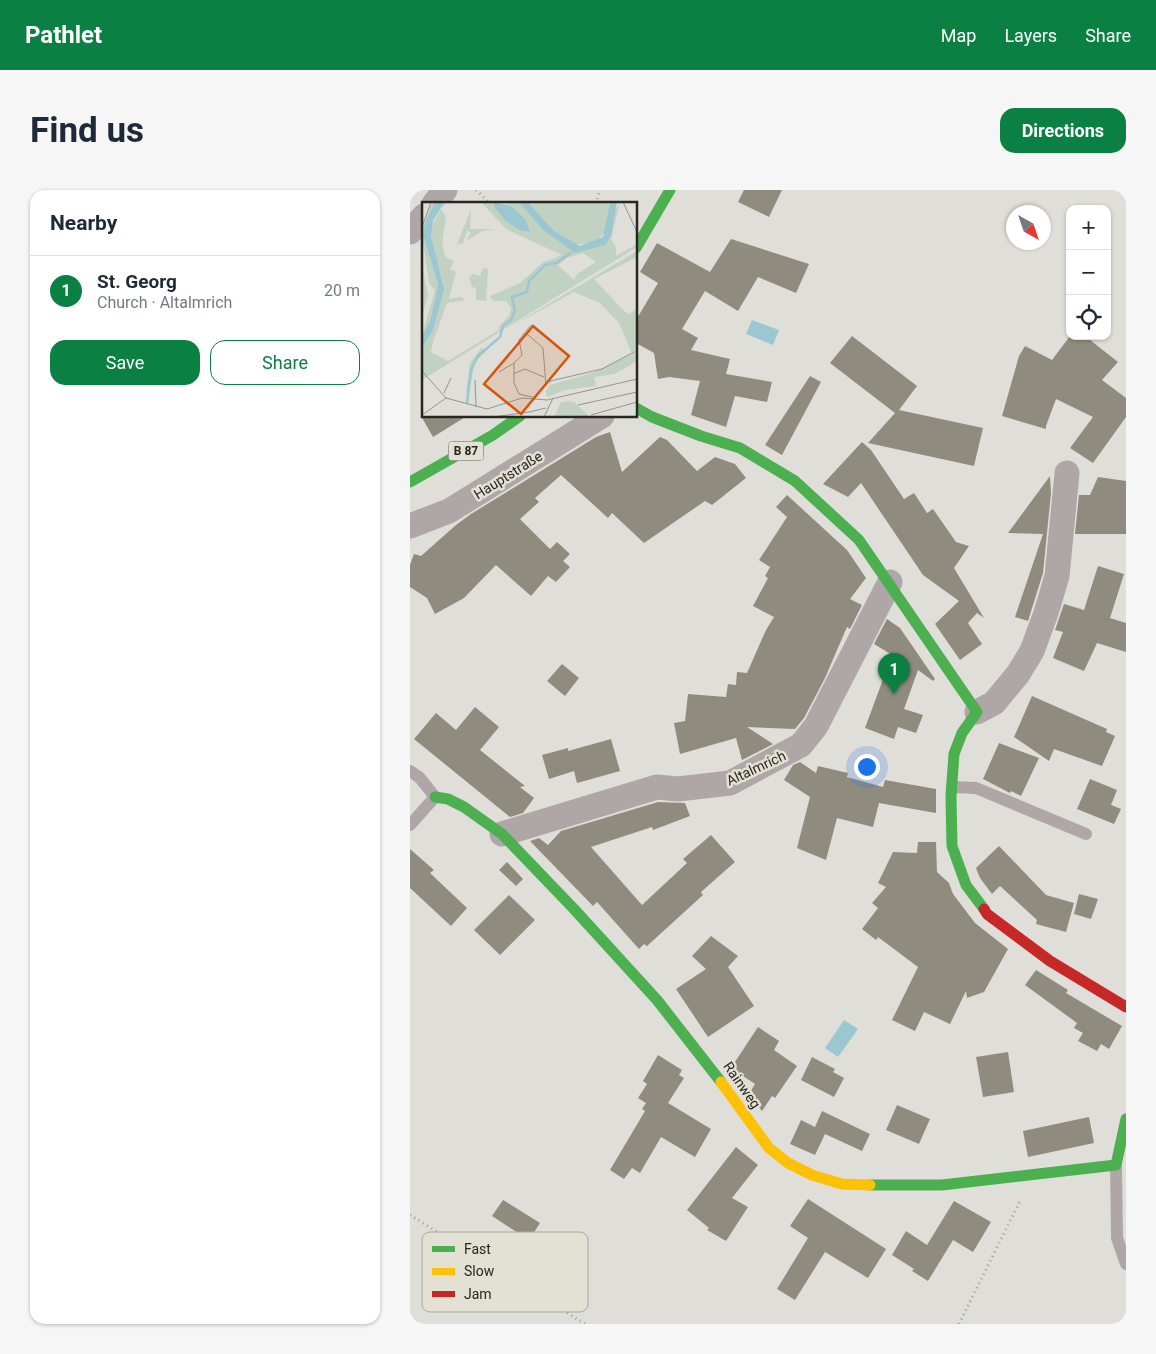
<!DOCTYPE html>
<html lang="en">
<head>
<meta charset="utf-8">
<style>
  :root { --surface:#fff; --page:#f6f6f7; --text:#1f2937; --muted:#747a83; --line:#e0e1e3; --accent:#0b8043 }
  body { margin:0; font-family:Roboto,sans-serif; background:var(--page); color:var(--text) }
  .controls { position:absolute; right:15px; top:15px; display:grid; overflow:hidden; border-radius:10px; box-shadow:0 1px 4px #0004 }
  .controls button { width:45px; height:45px; display:grid; place-items:center; padding:0; border:0; border-bottom:1px solid var(--line); background:var(--surface); color:var(--text); font:25px sans-serif }
  .compass { position:absolute; left:596px; top:15px; width:45px; height:45px; border-radius:50%; background:var(--surface); box-shadow:0 1px 4px #0004; rotate:140deg }
  .you { position:absolute; left:456px; top:576px; width:18px; height:18px; margin:-12px; border:4px solid #fff; border-radius:50%; background:#1a73e8; box-shadow:0 0 0 8px #1a73e833 }
  .badge { display:grid; place-items:center; width:32px; height:32px; border-radius:50%; background:var(--accent); color:#fff; font-size:16px; font-weight:700 }
  .pin { position:absolute; translate:-50% -41px; filter:drop-shadow(0 1px 2px #0008) }
  .pin::after { content:''; position:absolute; top:26px; width:18px; height:15px; background:inherit; clip-path:polygon(0 0,100% 0,50% 100%) }
  .list { margin:0; padding:0; list-style:none }
  h2 { display:flex; justify-content:space-between; align-items:center; height:65px; margin:0; padding:0 20px; font-size:21px }
  h2 small { font-size:16px; font-weight:400; color:var(--muted) }
  .list li { display:grid; grid-template-columns:32px 1fr auto; gap:15px; align-items:center; box-sizing:border-box; height:70px; padding:0 20px; border-top:1px solid var(--line) }
  .list b { display:block; font-size:19px; white-space:nowrap }
  .list p { margin:0; font-size:16px; white-space:nowrap; color:var(--muted) }
  .list em { font-size:16px; font-style:normal; color:var(--muted) }
  .actions { display:flex; gap:10px; padding:15px 20px }
  .actions a { flex:1; padding:11px 0; border:1px solid var(--accent); border-radius:15px; text-align:center; font-size:18px; color:var(--accent) }
  .actions .main { background:var(--accent); color:#fff }
  .icon { flex:none; width:28px; height:28px; fill:none; stroke:currentColor; stroke-width:2; stroke-linecap:round; stroke-linejoin:round }
  .map { position:relative; flex:none; width:716px; height:1134px; overflow:hidden; border-radius:15px }
  header { display:flex; align-items:center; gap:30px; box-sizing:border-box; height:70px; padding:0 25px; background:var(--accent); color:#fff }
  header strong { font-size:24px }
  nav { display:flex; gap:28px; margin-inline-start:auto; font-size:18px }
  .intro { display:flex; align-items:center; justify-content:space-between; box-sizing:border-box; height:120px; padding:0 30px }
  h1 { margin:0; font-size:35px }
  .button { padding:12px 22px; border-radius:15px; background:var(--accent); color:#fff; font-size:18px; font-weight:700 }
  main { display:flex; gap:30px; padding:0 30px }
  aside { flex:1; background:var(--surface); border-radius:15px; box-shadow:0 1px 4px #0004 }
  .map>svg:first-child { display:block }
  .water { fill:#9bc7d0 }
  .building { fill:#8f8c7f }
  .lines { fill:none; stroke-linecap:round; stroke-linejoin:round }
  .path { stroke:#a49f9d; stroke-width:3; stroke-dasharray:1 4; stroke-linecap:butt }
  .lane { stroke:#afa7a7; stroke-width:12 }
  .street { stroke:#afa7a7; stroke-width:25 }
  .fast { stroke:#4caf50; stroke-width:11 }
  .slow { stroke:#ffc107; stroke-width:11 }
  .jam { stroke:#c62828; stroke-width:11 }
  .labels { text-anchor:middle; stroke-width:5; stroke-linejoin:round; paint-order:stroke }
  .shield { fill:#e3e0d4; stroke:#5f5e57; stroke-width:1 }
  .shield-label { font-size:12px; font-weight:bold; fill:#272621 }
  .street-label { font-size:14px; fill:#272621; stroke:#e3e0d4 }
  .inset-river { fill:none; stroke:#9bc7d0; stroke-width:2.5 }
  .inset-road { fill:none; stroke:#96948f; stroke-width:1 }
  .view { fill:#d5540e; fill-opacity:0.15; stroke:#d5540e; stroke-width:2.5 }
  .inset-edge { fill:none; stroke:#272621; stroke-width:2.5 }
  .key { fill:#e3e0d4; stroke:#aba89e; stroke-width:1 }
  .key-label { font-size:14px; fill:#272621 }
</style>
</head>
<body>
<header>
<strong>Pathlet</strong>
<nav><a>Map</a><a>Layers</a><a>Share</a></nav>
</header>
<div class="intro"><h1>Find us</h1><a class="button">Directions</a></div>
<main>
<aside>
<h2>Nearby<small></small></h2>
<ul class="list">
<li><span class="badge">1</span><div><b>St. Georg</b><p>Church · Altalmrich</p></div><em>20 m</em></li>
</ul>
<div class="actions"><a class="main">Save</a><a>Share</a></div>
</aside>
<div class="map">
<svg width="716" height="1134" viewBox="0 0 716 1134">
  <rect width="100%" height="100%" fill="#e0ded8"/>
  <g class="water">
    <polygon points="342,130 369,140 363,155 336,144"/>
    <polygon points="434,830 448,839 428,867 415,858"/>
  </g>
  <g class="building">
    <polygon points="334,0 372,0 359,27 328,12"/>
    <polygon points="321,49 399,74 386,103 348,87 328,121 295,101 272,139 288,148 281,160 320,169 316,184 362,192 357,212 325,206 316,237 281,225 290,191 259,187 248,189 244,163 226,153 226,130 248,93 230,82 247,53 300,82"/>
    <polygon points="442,146 507,196 489,220 573,238 564,276 458,253 485,223 420,173"/>
    <polygon points="660,146 675,146 708,172 692,190 716,208 716,227 683,273 660,258 683,227 646,209 636,236 636,239 592,226 609,166 615,156 642,170"/>
    <polygon points="400,186 411,192 372,265 355,255"/>
    <polygon points="11,226 57,226 23,247"/>
    <polygon points="200,242 212,282 250,247 257,250 287,281 305,267 325,274 336,288 302,315 295,311 234,353 202,323 198,328 151,285 125,308 129,312 110,329 140,359 147,352 160,364 153,371 160,377 146,392 138,386 121,406 86,375 54,408 25,424 17,408 0,397 0,375 4,364 11,366 46,335 61,324 186,247"/>
    <polygon points="452,252 461,260 494,309 504,303 517,323 523,319 546,352 559,356 544,378 574,428 567,423 558,433 572,454 550,470 525,434 549,411 513,385 451,293 438,307 413,294"/>
    <polygon points="640,286 641,303 633,383 618,431 605,427 633,344 598,343"/>
    <polygon points="688,287 716,291 716,344 665,344 669,305 680,305"/>
    <polygon points="377,305 437,360 456,388 440,409 452,415 440,439 437,437 415,488 394,528 385,539 337,537 363,554 332,570 326,548 270,564 264,533 275,531 278,504 316,507 318,494 326,495 327,482 337,483 356,440 364,427 343,416 358,388 355,386 360,377 349,370 377,327 366,317"/>
    <polygon points="688,376 714,384 700,428 716,433 716,462 687,453 674,481 643,468 653,442 645,440 654,414 674,420"/>
    <polygon points="477,429 490,438 525,489 523,491 508,480 494,519 513,525 506,543 488,537 484,549 455,538 482,465 464,454"/>
    <polygon points="152,474 169,488 155,506 137,491"/>
    <polygon points="622,506 697,539 696,542 705,546 692,576 644,559 639,571 604,547"/>
    <polygon points="65,517 89,537 70,560 115,596 110,597 124,608 113,623 100,627 4,549 26,523 46,540"/>
    <polygon points="201,549 210,581 167,593 164,581 139,589 132,565 158,558 158,561"/>
    <polygon points="589,553 629,568 611,606 601,601 600,603 573,589"/>
    <polygon points="390,572 406,583 408,576 438,583 437,587 473,597 475,590 526,599 526,623 469,613 463,637 427,628 416,670 387,658 400,607 374,590 383,575"/>
    <polygon points="680,589 707,600 701,615 711,619 704,634 667,619"/>
    <polygon points="248,612 275,613 280,626 243,640 242,637 181,657 232,715 277,673 273,669 301,645 325,672 291,702 293,705 237,756 234,754 229,759 187,712 183,716 120,651 129,648 138,655 151,641"/>
    <polygon points="508,652 526,652 527,682 539,693 543,704 565,733 598,759 574,802 557,808 556,801 540,834 514,822 505,841 482,830 508,777 468,747 466,750 452,739 468,718 462,713 476,697 468,693 483,662 507,663"/>
    <polygon points="589,656 636,705 664,713 656,742 626,734 627,730 590,696 582,704 570,688 566,678"/>
    <polygon points="0,659 24,680 20,683 57,718 41,736 0,698"/>
    <polygon points="97,672 113,689 106,696 89,680"/>
    <polygon points="669,704 688,709 681,729 664,724"/>
    <polygon points="99,705 125,730 90,765 64,740"/>
    <polygon points="301,746 328,766 318,777 344,816 298,847 266,799 296,779 282,766"/>
    <polygon points="626,780 658,800 656,803 712,836 699,859 691,854 687,861 668,851 673,843 664,838 667,833 615,795"/>
    <polygon points="348,837 369,851 364,860 387,876 365,908 362,906 352,921 339,904 345,894 321,878"/>
    <polygon points="598,862 604,902 573,907 566,867"/>
    <polygon points="248,865 272,880 269,885 274,888 258,913 301,939 285,967 251,947 230,983 222,978 214,989 200,980 235,921 232,919 236,913 228,908 237,894 233,891"/>
    <polygon points="402,867 425,879 423,882 434,888 424,907 391,890"/>
    <polygon points="487,915 520,929 509,954 476,940"/>
    <polygon points="412,921 460,944 452,961 415,944 405,965 380,954 391,930 405,937"/>
    <polygon points="679,927 684,953 618,967 613,941"/>
    <polygon points="326,957 348,975 322,1008 338,1017 316,1051 297,1040 299,1038 277,1020"/>
    <polygon points="398,1009 476,1059 458,1088 415,1062 385,1110 367,1099 398,1048 380,1036"/>
    <polygon points="93,1010 130,1033 119,1050 82,1026"/>
    <polygon points="544,1011 581,1032 563,1062 543,1050 518,1091 502,1081 504,1079 482,1065 496,1041 517,1055"/>
  </g>
  <g class="lines">
    <g class="path">
      <polyline points="66,0 81,14"/>
      <polyline points="186,14 190,0"/>
      <polyline points="0,1025 175,1134"/>
      <polyline points="549,1134 611,1009"/>
    </g>
    <g class="lane">
      <polyline points="0,581 10,588 25,607 0,635"/>
      <polyline points="542,597 566,598 676,644"/>
      <polyline points="706,975 707,1048 716,1074"/>
    </g>
    <g class="street">
      <polyline points="24,14 35,0"/>
      <polyline points="0,42 14,26"/>
      <polyline points="0,336 39,321 192,226"/>
      <polyline points="567,522 584,513 608,484 622,461 636,423 647,386 657,283"/>
      <polyline points="92,644 247,597 268,599 320,593 391,555 406,536 480,392"/>
    </g>
    <g class="fast">
      <polyline points="226,58 260,0"/>
      <polyline points="226,218 242,227 291,246 330,258 385,291 449,350 567,522 552,543 544,564 541,606 542,656 556,695 574,719"/>
      <polyline points="0,292 83,245 110,226"/>
      <polyline points="25,607 38,609 54,617 92,644 164,719 247,810 311,892"/>
      <polyline points="460,995 532,995 706,975 716,929"/>
    </g>
    <polyline class="slow" points="311,892 359,958 378,973 402,985 432,994 460,995"/>
    <polyline class="jam" points="574,719 577,724 640,771 716,817"/>
  </g>
  <g class="labels">
    <rect class="shield" x="38.5" y="251.5" width="35" height="19" rx="4"/>
    <g class="shield-label">
      <text x="56" y="265">B 87</text>
    </g>
    <g class="street-label">
      <text transform="translate(98 285) rotate(-32)" y="5">Hauptstraße</text>
      <text transform="translate(346 578) rotate(-25)" y="5">Altalmrich</text>
      <text transform="translate(332 895) rotate(55)" y="5">Rainweg</text>
    </g>
  </g>
  <g transform="translate(12 12)">
    <rect width="215" height="215" fill="#e0ded8"/>
    <path d="M9,0H13L4,18L2,38L16,82L8,120L0,134L13,88L7,81L0,33V28ZM22,0H25L19,7L24,15L20,41L23,55L32,59L28,67L34,70L27,97L38,95L44,98L25,101L11,140L9,150L26,159L77,128L76,125L87,114L89,106L84,99H71L68,94L98,81L120,61L140,53L84,27L59,0H72L103,17L89,4L79,0H97L121,28L153,51L187,38L192,11L198,0L189,37L194,46V54L215,42V45L0,178V146L21,81L10,44L9,26ZM161,51L174,60L155,72L152,78L136,63L145,56ZM106,0H188L183,30L174,40L151,43L132,29ZM49,8L48,27H73L60,29L44,39L49,31L45,28L41,41L35,42ZM215,49V55L172,77L202,109L207,112L215,107V159L193,172L172,175L174,184L143,188L125,195L124,189L128,183L170,171L210,152L197,121L178,101L152,90L88,125ZM0,64L6,93L0,114ZM61,66L66,67L64,99L54,98V86L50,85L47,76L50,72L58,74ZM60,145L63,150L53,160L47,190L44,191L48,161ZM145,199L152,200L168,215H132L139,200Z" fill="#c1d1c2" fill-rule="evenodd"/>
    <path d="M13,0H22L11,19L9,34L22,87L11,128L0,146V134L8,120L16,82L1,34L4,18ZM72,0L89,4L103,17L108,30L98,28L84,19L73,6ZM97,0H106L132,29L158,44L181,35L188,0H195L189,34L183,43L153,51L121,28Z" fill="#9bc7d0"/>
    <path class="inset-river" d="M45,201L49,168L56,154L78,135L81,124L89,118L93,109L90,95L105,90L107,79L123,63L134,61L150,50"/>
    <path class="inset-road" d="M201,0L215,30M0,25L9,0M105,132L121,146L124,184M0,169L24,196M77,170L92,161M91,172L103,167L122,175M53,178L54,205M124,180L180,167L212,150M22,191L29,176M97,192L92,181V161L100,153L97,138L109,123M97,192L114,196M156,203L215,190M107,210L124,206M0,213L24,196L65,207L100,196L125,198L215,177M169,213L215,200M71,215L107,210M122,215L131,196"/>
    <path class="view" d="M111,124L147,154L99,212L62,182Z"/>
    <rect width="215" height="215" class="inset-edge"/>
  </g>
  <rect x="12" y="1042" width="166" height="80" rx="8" class="key"/>
  <rect x="22" y="1056" width="23" height="6" fill="#4caf50"/>
  <rect x="22" y="1078" width="23" height="7" fill="#ffc107"/>
  <rect x="22" y="1101" width="23" height="6" fill="#c62828"/>
  <g class="key-label">
    <text x="54" y="1064">Fast</text>
    <text x="54" y="1086">Slow</text>
    <text x="54" y="1109">Jam</text>
  </g>
</svg>
<div class="controls">
<button>+</button>
<button>−</button>
<button><svg class="icon" aria-label="locate" viewBox="0 0 24 24"><circle cx="12" cy="12" r="6"/><path d="M12 2v4M12 18v4M2 12h4M18 12h4"/></svg></button>
</div>
<svg class="compass" viewBox="-18 -18 36 36"><path d="M0-13l5 13h-10z" fill="#e53935"/><path d="M0 13l5-13h-10z" fill="#747a83"/></svg>
<div class="you"></div>
<div class="pin badge" style="left:484px;top:504px">1</div>
</div>
</main>
</body>
</html>
